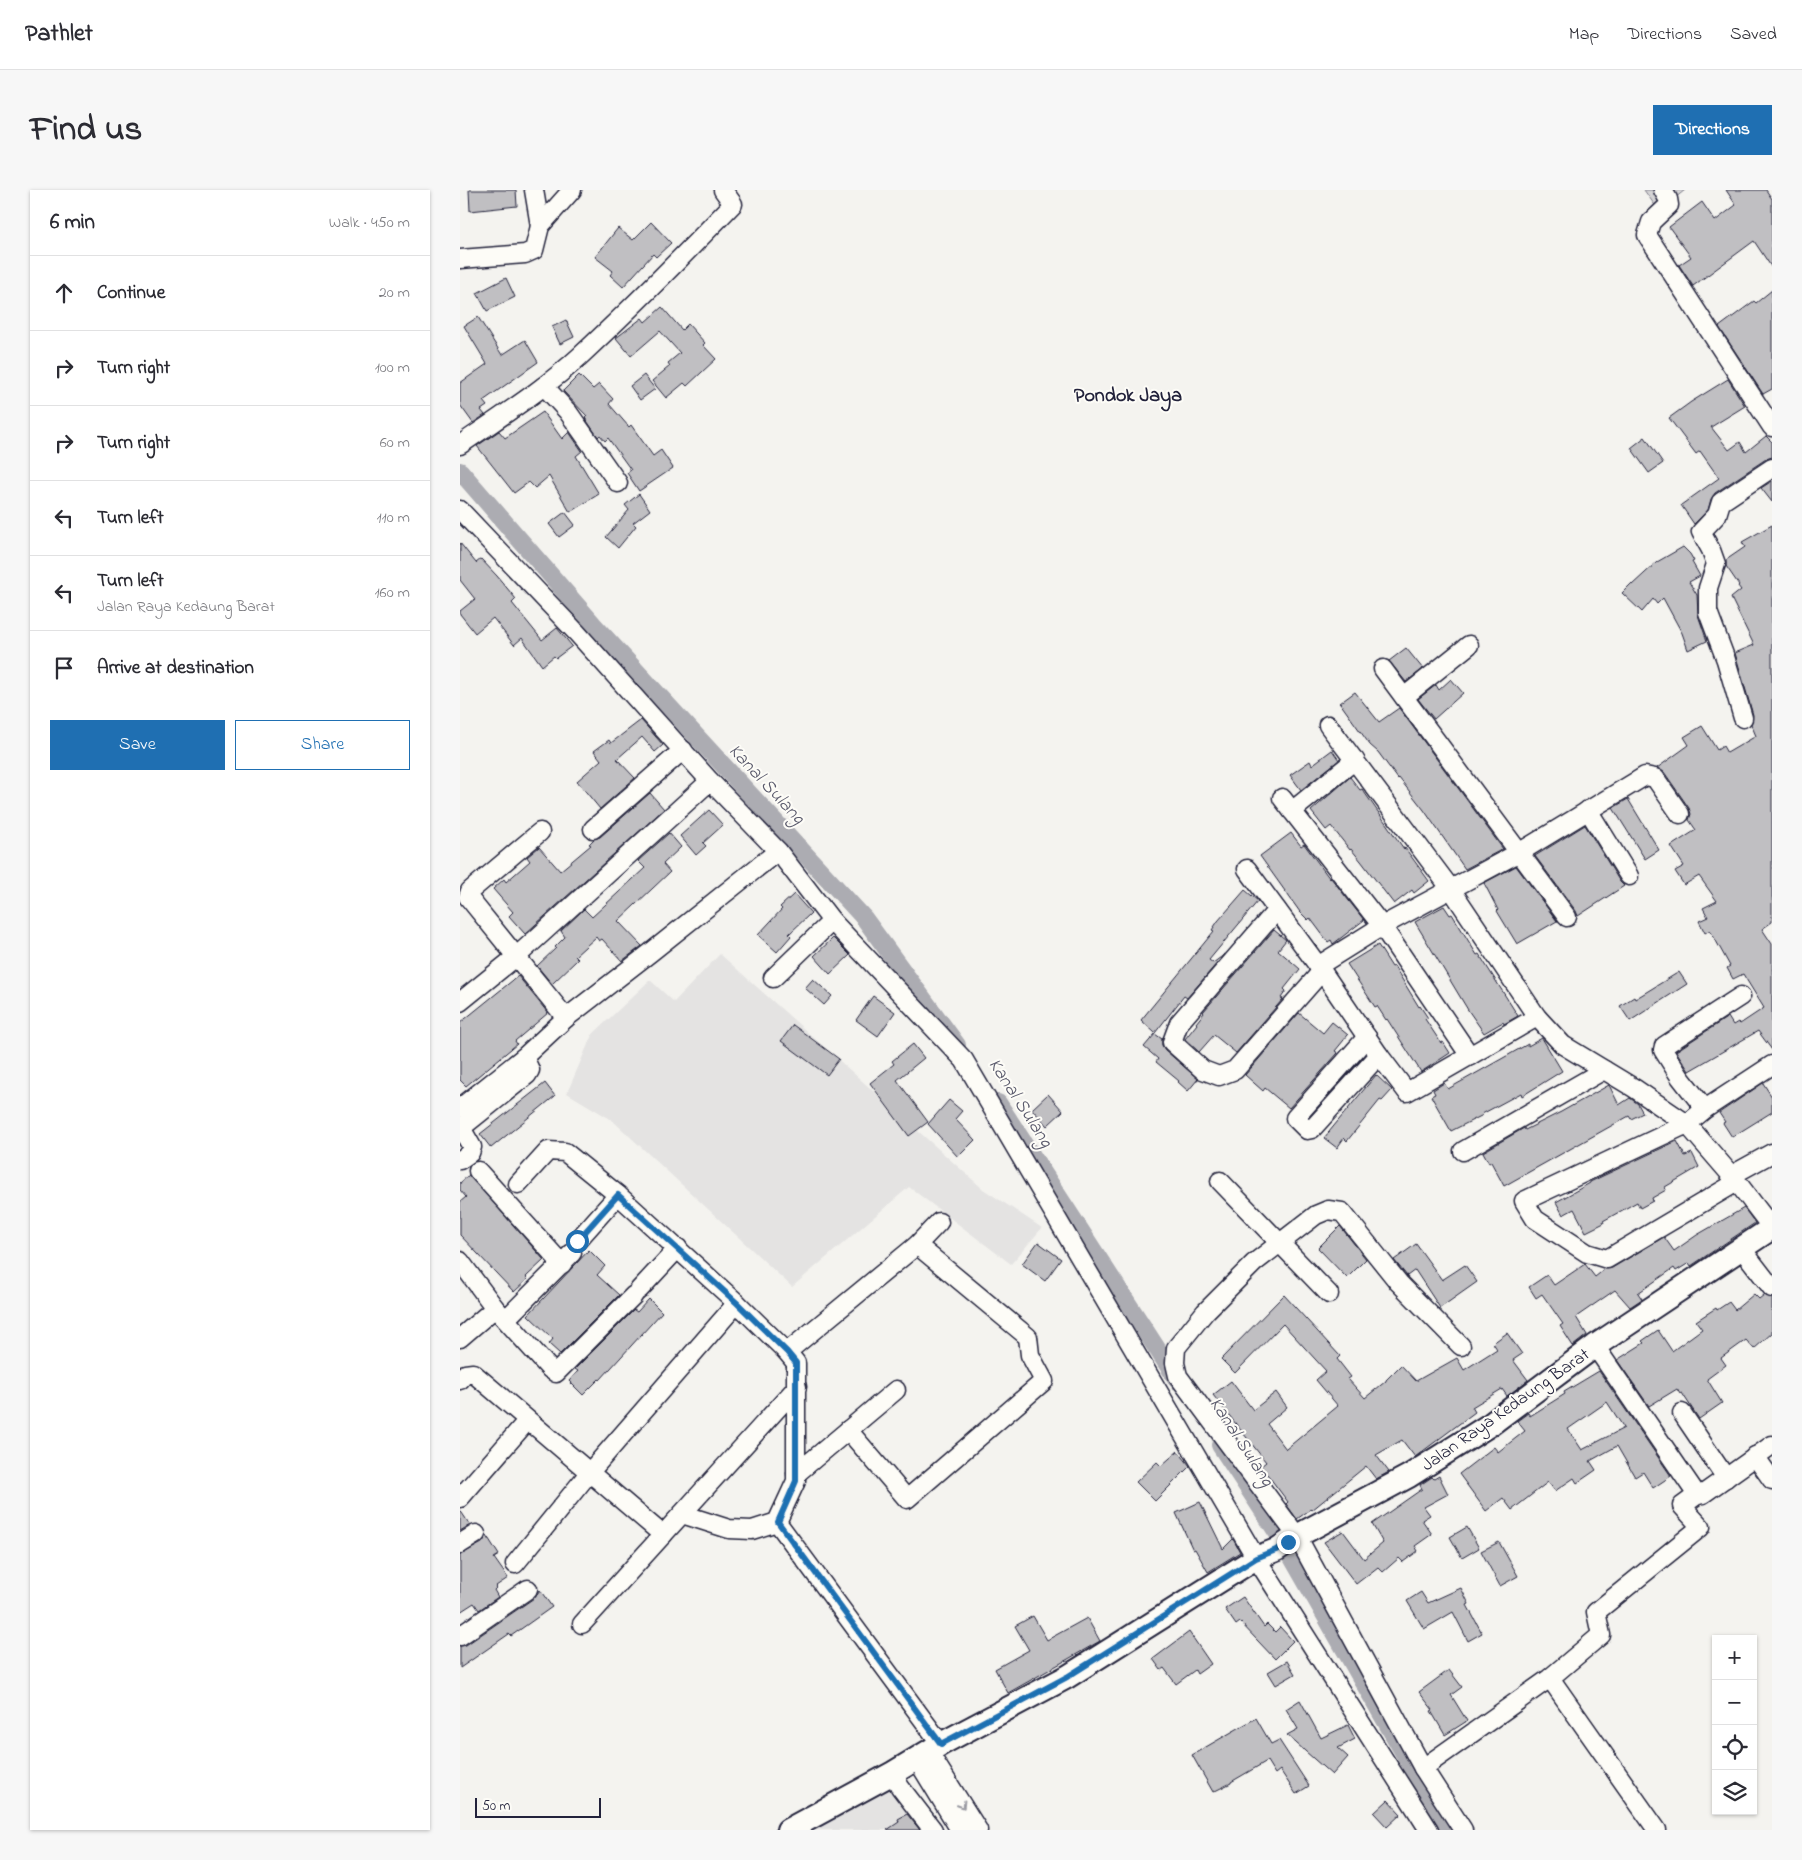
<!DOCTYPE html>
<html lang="en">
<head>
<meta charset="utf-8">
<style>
  :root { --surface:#fff; --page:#f7f7f7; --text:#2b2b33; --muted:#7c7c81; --line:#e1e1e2; --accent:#1f6fb2 }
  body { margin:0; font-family:"Indie Flower",sans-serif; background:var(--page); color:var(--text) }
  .controls { position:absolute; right:15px; bottom:15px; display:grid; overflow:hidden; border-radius:0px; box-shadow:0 1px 4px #0004 }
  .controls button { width:45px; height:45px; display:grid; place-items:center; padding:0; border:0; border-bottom:1px solid var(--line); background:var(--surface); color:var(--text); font:25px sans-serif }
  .scale { position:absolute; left:15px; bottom:12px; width:126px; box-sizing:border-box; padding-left:5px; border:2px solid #22223b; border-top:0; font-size:14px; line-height:18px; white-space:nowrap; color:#22223b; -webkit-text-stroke:4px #fdfcf7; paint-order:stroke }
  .stop { position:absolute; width:15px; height:15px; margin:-11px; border:4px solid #1f6fb2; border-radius:50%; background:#fff }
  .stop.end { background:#1f6fb2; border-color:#fff; box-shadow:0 1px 5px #0008 }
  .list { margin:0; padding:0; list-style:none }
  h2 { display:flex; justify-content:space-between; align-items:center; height:65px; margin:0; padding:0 20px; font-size:21px }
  h2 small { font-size:16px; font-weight:400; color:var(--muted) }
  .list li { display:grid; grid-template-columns:32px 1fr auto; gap:15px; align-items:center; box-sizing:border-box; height:75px; padding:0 20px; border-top:1px solid var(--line) }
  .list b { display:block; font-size:19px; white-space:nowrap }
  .list p { margin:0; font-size:16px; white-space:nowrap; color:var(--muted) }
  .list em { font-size:16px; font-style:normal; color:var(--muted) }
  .actions { display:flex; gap:10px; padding:15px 20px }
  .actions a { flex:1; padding:11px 0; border:1px solid var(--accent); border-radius:0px; text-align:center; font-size:18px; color:var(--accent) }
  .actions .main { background:var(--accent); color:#fff }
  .icon { flex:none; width:28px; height:28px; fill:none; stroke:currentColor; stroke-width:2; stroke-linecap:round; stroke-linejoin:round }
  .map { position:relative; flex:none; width:1312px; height:1640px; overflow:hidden; border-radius:0px }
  header { display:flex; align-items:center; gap:30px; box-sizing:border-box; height:70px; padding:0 25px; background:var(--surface); border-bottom:1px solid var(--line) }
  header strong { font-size:24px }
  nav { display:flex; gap:28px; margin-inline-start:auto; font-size:18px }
  .intro { display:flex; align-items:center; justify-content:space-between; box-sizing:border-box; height:120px; padding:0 30px }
  h1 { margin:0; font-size:35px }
  .button { padding:12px 22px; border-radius:0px; background:var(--accent); color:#fff; font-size:18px; font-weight:700 }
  main { display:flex; gap:30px; padding:0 30px }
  aside { flex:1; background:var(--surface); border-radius:0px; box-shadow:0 1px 4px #0004 }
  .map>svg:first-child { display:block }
  .built { fill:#e4e3e2 }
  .green { fill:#d5d4d5; stroke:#7c7b88 }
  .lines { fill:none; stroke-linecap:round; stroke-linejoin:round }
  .canal { stroke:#acacb2; stroke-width:18 }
  .building { fill:#c0bfc2; stroke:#22223b; fill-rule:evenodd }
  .minor-casing { stroke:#22223b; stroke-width:21 }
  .tertiary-casing { stroke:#22223b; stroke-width:26 }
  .minor { stroke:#fdfcf7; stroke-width:18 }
  .tertiary { stroke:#fdfcf7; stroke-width:22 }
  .oneway { stroke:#9a9aa2 }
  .route { stroke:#1f6fb2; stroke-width:6 }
  .labels { text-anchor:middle; stroke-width:4; stroke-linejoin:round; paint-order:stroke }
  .street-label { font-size:18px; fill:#22223b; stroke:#fdfcf7 }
  .water-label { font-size:19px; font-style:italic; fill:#59596b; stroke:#fdfcf7 }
  .quarter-label { font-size:20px; font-weight:bold; fill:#22223b; stroke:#fdfcf7 }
</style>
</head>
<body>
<header>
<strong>Pathlet</strong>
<nav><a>Map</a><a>Directions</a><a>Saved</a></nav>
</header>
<div class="intro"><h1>Find us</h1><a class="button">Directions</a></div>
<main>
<aside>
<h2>6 min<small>Walk · 450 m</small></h2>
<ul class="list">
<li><svg class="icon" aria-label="ahead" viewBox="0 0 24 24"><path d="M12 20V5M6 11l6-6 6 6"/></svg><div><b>Continue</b></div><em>20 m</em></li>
<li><svg class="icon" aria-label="right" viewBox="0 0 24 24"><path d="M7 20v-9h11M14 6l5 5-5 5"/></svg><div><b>Turn right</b></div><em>100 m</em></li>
<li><svg class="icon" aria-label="right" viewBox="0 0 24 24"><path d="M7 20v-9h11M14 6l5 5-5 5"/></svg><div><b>Turn right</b></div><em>60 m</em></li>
<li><svg class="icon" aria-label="left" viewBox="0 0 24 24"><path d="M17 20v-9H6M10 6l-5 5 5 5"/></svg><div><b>Turn left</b></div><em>110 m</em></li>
<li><svg class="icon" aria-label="left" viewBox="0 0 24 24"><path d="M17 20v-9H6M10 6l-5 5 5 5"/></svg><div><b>Turn left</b><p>Jalan Raya Kedaung Barat</p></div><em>160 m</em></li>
<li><svg class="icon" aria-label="arrive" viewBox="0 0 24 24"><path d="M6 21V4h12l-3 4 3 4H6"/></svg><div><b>Arrive at destination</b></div></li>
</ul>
<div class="actions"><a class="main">Save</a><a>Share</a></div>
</aside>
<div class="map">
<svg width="1312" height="1640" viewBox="0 0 1312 1640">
  <rect width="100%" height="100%" fill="#f4f3ef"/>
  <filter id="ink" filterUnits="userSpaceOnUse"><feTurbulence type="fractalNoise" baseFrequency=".02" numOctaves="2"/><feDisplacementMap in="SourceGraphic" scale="10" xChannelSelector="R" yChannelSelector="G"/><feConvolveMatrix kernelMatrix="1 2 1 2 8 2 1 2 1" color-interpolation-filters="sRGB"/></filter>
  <g filter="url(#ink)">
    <g class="built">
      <polygon points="260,764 523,999 582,1038 551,1074 449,997 332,1097 152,930 107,903 132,845 190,790 214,812"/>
      <polygon points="441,1592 478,1640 351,1640"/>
    </g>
    <polygon class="green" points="1184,0 1225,0 1199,21"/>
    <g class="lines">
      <g class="canal">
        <polyline points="0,281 133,434 404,728 497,855"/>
        <polyline points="538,913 718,1191"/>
        <polyline points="760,1255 822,1350 988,1640"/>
      </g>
    </g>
    <g class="building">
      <polygon points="9,0 56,0 57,16 10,21"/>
      <polygon points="1266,0 1306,0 1312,9 1312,78 1294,51 1233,96 1219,75 1231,67 1209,37 1242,12 1255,31 1276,15"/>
      <polygon points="191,32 211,53 196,67 193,64 163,97 150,85 153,81 135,67 158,38 173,50"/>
      <polygon points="46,88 55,107 27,121 17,103"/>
      <polygon points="1312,100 1312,199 1303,204 1259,137 1294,111 1296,113"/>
      <polygon points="202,117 222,140 228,134 245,153 243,155 256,169 227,196 224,193 206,208 192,191 210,176 208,173 220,163 200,141 171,166 156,148 182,128 185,132"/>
      <polygon points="18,127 42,165 65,150 78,172 23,211 27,216 21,220 25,225 13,233 0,215 0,193 27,174 4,136"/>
      <polygon points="106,130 114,147 100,154 92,137"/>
      <polygon points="119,185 133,199 139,194 153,209 149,214 169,237 171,235 193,266 201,260 213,278 179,301 167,283 171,280 148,248 145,251 140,245 138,247 125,228 127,226 103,201"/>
      <polygon points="184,185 195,199 180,210 170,196"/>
      <polygon points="1268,189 1285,216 1251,237 1269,260 1280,252 1286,262 1306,246 1312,252 1312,267 1306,269 1255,303 1251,309 1248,320 1234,334 1221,315 1259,288 1240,261 1236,264 1209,228 1231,212"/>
      <polygon points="83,222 102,249 109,242 122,261 116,266 139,304 110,322 89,286 75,298 69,292 54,303 17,256 39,241 45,248"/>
      <polygon points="1185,247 1203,273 1189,283 1171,258"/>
      <polygon points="1312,291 1312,312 1301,298"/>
      <polygon points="179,304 190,320 173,333 176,336 158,358 146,347 169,320 165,315"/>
      <polygon points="105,322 115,335 99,347 89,334"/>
      <polygon points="1312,335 1312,732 1302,739 1312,754 1312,860 1298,841 1229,881 1216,861 1268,827 1273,835 1278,832 1280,834 1304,818 1283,784 1273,789 1267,778 1270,776 1250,740 1245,743 1239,731 1248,727 1243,718 1257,711 1239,686 1224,695 1215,681 1224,676 1211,656 1236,640 1229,630 1231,624 1229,618 1204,582 1197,578 1229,555 1224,547 1242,536 1257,560 1263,556 1267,563 1296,546 1291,534 1293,525 1275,463 1294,455 1271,408 1281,400 1278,396 1279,395 1266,376 1266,370 1285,357 1282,352"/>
      <polygon points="0,353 16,373 21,369 37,386 56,409 52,413 82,450 97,438 112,456 96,468 94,466 82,476 62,448 54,455 33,428 15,443 0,424 0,421 15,409 0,390"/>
      <polygon points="1223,357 1230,364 1234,371 1232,372 1240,386 1229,392 1237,405 1238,425 1247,451 1228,460 1222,443 1203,408 1197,414 1193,409 1182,422 1162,403 1171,394 1172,395 1197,372"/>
      <polygon points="946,458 963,479 946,492 929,471"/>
      <polygon points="991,489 1003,503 974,529 958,509 976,495 979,500"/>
      <polygon points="895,502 919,532 939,518 1043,659 1005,679 964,620 939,588 938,589 918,562 910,555 880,513"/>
      <polygon points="181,530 203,555 195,562 182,547 157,569 175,588 140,619 117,591 141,570 134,561 149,550 151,553"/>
      <polygon points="872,560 879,570 841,600 830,585 850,571 852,575"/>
      <polygon points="890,587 900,600 902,599 944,659 945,658 969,691 954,703 952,700 934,714 901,671 891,659 890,660 871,636 866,640 851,621"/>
      <polygon points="190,603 204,619 65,744 49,726 53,722 33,699 44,689 46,692 70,671 67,667 79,657 100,681 131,655 129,654 134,649 140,647"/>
      <polygon points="1168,609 1199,660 1185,669 1153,618"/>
      <polygon points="249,620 263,635 243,653 246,656 236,665 220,646"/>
      <polygon points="1125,635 1160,692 1164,696 1118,726 1116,721 1075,666"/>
      <polygon points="209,643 221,657 203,674 210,682 158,731 182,756 162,771 142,749 139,751 136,747 115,766 118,769 92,794 77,776 96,758 95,757 105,747 101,741 124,719 132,727 185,678 178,671"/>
      <polygon points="831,643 841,656 844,654 870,689 871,688 904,730 873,754 871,750 868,752 850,728 848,730 840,722 800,666"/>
      <polygon points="1056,676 1097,731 1057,754 1037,721 1038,720 1024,693"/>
      <polygon points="785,700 798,711 749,770 753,773 765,764 727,808 724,806 695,843 681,830 754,741 752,740 758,731"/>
      <polygon points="334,704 351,723 329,744 331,746 317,762 298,745 322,719 320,717"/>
      <polygon points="984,716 990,725 992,724 1017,765 1019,764 1058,826 1044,834 1043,832 1024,843 1008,820 955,732"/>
      <polygon points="814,740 826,750 818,760 840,779 824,799 826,801 821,808 823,809 776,863 754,845 739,862 725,849 737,834 736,833 744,823 743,822"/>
      <polygon points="373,748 390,765 370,784 354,766"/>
      <polygon points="918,755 932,777 934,776 959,817 960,816 968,828 965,829 981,853 983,852 990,863 961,882 927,829 926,830 917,816 915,817 887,774"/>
      <polygon points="1219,782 1227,794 1170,831 1160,816 1174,807 1175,809"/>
      <polygon points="58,786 88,823 55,851 57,854 6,896 0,890 0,833"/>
      <polygon points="353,789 372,806 364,815 345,798"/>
      <polygon points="413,806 435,822 418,846 396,830"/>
      <polygon points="839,823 863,843 872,832 888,845 875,861 878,863 829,918 805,898 803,901 785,885"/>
      <polygon points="333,835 379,869 367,885 321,851"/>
      <polygon points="695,844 702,849 702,855 705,860 738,889 728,901 718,892 719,891 696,872 698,869 684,857"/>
      <polygon points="1082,848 1102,881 1062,906 1061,903 1022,924 1023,925 991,941 971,906 975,904 973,900 984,893 988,899 1068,854 1068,856"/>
      <polygon points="453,854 464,868 437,890 468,932 449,946 410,893 434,874 432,871"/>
      <polygon points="916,885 932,900 922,911 920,910 887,951 884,948 877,958 864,948"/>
      <polygon points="85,893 95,906 31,958 20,944"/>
      <polygon points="1303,893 1312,907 1312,922 1272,947 1263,933 1265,932 1259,923"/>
      <polygon points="1149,895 1159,915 1170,908 1178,914 1183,923 1171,929 1169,926 1044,996 1031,972 1029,973 1023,962 1064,938 1065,940 1101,922"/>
      <polygon points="588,904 603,921 587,936 572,919"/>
      <polygon points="489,910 502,921 495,929 515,950 498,967 468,934"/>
      <polygon points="1217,951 1225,966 1232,963 1239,977 1205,997 1206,1000 1192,1008 1193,1011 1180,1018 1177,1012 1143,1031 1144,1033 1126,1042 1114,1019 1103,1025 1096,1012 1130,993 1130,992"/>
      <polygon points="9,985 84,1070 66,1087 68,1089 54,1102 0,1045 0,1012 6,1007 0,1000 0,993"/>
      <polygon points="1284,1018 1295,1033 1231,1076 1229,1073 1216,1081 1214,1078 1178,1103 1182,1109 1170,1117 1155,1100 1116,1127 1127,1145 1113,1156 1100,1136 1103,1134 1082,1104 1076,1108 1069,1097 1087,1085 1094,1095 1125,1074 1135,1087 1145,1079 1152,1078 1204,1047 1214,1061 1237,1045"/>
      <polygon points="880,1036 906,1069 887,1088 858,1058"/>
      <polygon points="578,1052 601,1069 585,1091 562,1074"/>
      <polygon points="956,1054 982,1090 1005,1075 1017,1092 980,1118 955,1080 947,1086 934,1070"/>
      <polygon points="129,1060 145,1076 137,1085 159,1105 100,1164 89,1154 93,1149 68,1125"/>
      <polygon points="1294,1104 1299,1109 1304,1105 1312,1108 1312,1143 1294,1159 1286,1150 1261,1168 1266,1175 1247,1189 1262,1213 1239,1229 1222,1203 1220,1204 1217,1199 1189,1216 1157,1170 1184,1153 1182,1151 1198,1140 1212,1161 1242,1139 1236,1131 1256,1118 1257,1120 1269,1112 1275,1120"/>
      <polygon points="824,1105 880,1166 877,1169 891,1187 888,1189 905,1208 926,1191 926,1190 941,1175 956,1191 997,1168 1004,1180 1037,1159 1033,1153 1047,1143 1062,1164 1053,1170 1068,1190 1047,1206 1042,1199 1012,1217 1015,1222 955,1267 942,1250 916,1265 929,1282 916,1289 906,1276 852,1320 851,1319 837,1329 826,1314 828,1312 801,1276 806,1272 753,1205 771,1191 793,1220 816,1202 827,1217 807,1234 826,1259 878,1216 856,1190 866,1181 823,1134 775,1183 761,1169"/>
      <polygon points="189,1109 202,1122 140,1190 139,1189 123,1205 109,1191 118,1181 115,1179 174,1120 177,1122"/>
      <path d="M1139,1181L1211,1286L1193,1298L1183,1282L1175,1287L1157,1256L1130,1271L1136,1280L1117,1293L1114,1288L1095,1301L1088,1292L1052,1320L1043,1308L1026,1321L999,1284L1034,1257L1038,1262L1065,1241L1057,1231L1068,1223L1070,1226L1105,1204L1104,1202ZM1147,1212L1164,1238L1122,1260L1108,1239Z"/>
      <polygon points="718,1261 730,1276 695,1311 676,1292 697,1272 701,1276"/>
      <polygon points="979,1286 988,1304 964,1317 970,1325 962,1330 972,1344 955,1356 958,1361 943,1372 939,1368 923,1382 918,1377 896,1394 864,1352 883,1341 904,1369 923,1353 912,1334 962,1299 960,1295 972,1287 974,1289"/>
      <polygon points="740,1312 763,1359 773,1349 780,1362 748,1382 735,1359 733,1360 716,1323"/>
      <polygon points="0,1320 10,1335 0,1341"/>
      <polygon points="1007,1337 1019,1358 1002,1368 990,1347"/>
      <polygon points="27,1346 39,1365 34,1368 48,1388 36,1396 37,1397 34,1400 38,1407 19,1420 14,1413 0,1422 0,1365 22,1353"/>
      <polygon points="1039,1352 1058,1386 1040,1396 1021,1361"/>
      <polygon points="1001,1398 1009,1414 1007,1415 1022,1443 1008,1451 993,1422 964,1439 947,1411 961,1402 968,1413"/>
      <polygon points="80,1400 92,1417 51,1446 49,1444 0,1478 0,1456 6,1455 74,1408"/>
      <polygon points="783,1407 804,1437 807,1434 815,1442 820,1437 833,1451 815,1469 780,1432 776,1435 765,1419"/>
      <polygon points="573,1426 587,1450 627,1428 640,1451 548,1503 535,1479 569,1460 555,1436"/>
      <polygon points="729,1442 751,1474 737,1484 735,1480 716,1494 704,1478 701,1480 693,1469"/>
      <polygon points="827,1471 835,1484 816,1495 808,1482"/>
      <polygon points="989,1480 1002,1497 991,1505 1007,1531 985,1545 971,1521 973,1520 959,1502"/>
      <polygon points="840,1510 861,1548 888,1535 895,1549 878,1558 888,1567 872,1585 827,1545 838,1539 826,1519"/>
      <polygon points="796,1528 811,1554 819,1550 849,1596 836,1604 820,1580 815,1584 807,1571 771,1592 771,1593 753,1602 732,1565"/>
      <polygon points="928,1610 941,1624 927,1637 914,1623"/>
      <polygon points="447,1624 460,1640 427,1640 439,1632 438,1629"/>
    </g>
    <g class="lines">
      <defs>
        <g id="minor">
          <polyline points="74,0 80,36"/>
          <polyline points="1203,0 1208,9 1209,15 1191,32 1187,45 1312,237"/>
          <polyline points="0,69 65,64 74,60 80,36 112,0"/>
          <polyline points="84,196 108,222 158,293"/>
          <path d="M0,255C40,227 83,200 119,167C172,118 223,66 273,14L263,0"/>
          <polyline points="0,320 117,443 250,591 318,661 372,731 504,870 796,1368 969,1640"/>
          <polyline points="923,479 1107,727"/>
          <polyline points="944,507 1009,455"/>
          <polyline points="1283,528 1266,470 1248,422 1248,398 1256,374 1251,360 1241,342 1257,325 1261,312 1312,278"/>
          <polyline points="868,535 991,699 1077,827 1103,855 1174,898 1227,934 1277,992 1312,1038"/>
          <polyline points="822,608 922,736 1010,866"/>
          <polyline points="1128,620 1169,686"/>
          <polyline points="832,621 895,570"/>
          <polyline points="133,639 223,560"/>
          <polyline points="80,642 10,701 8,707 106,828"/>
          <polyline points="787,679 862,781 919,865 947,902 1077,827"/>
          <polyline points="817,720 719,833 712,852 743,880 759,886 775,880 862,781"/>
          <polyline points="858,776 922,736 1060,662 1185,586 1195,588 1220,624"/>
          <polyline points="313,788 372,731"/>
          <polyline points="0,812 57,766 250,591"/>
          <polyline points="907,847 835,928 847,940 852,939 919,865"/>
          <polyline points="0,918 64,867 106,828 190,763 318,661"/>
          <polyline points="1245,919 1220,887 1203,860 1204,856 1281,806"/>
          <polyline points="0,936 12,957 10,963 0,970"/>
          <polyline points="1,938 67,885 70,880 64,867"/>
          <polyline points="1003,961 1144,880"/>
          <polyline points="18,981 102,1074"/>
          <polyline points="1272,985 1312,963"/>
          <polyline points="760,991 869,1104"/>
          <polyline points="1277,992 1147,1069 1127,1063 1075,1029 1064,1011 1227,934 1245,919 1312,875"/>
          <polyline points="58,994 88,961 105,962 158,1005 277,1113 327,1162 336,1173 336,1291 317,1332 292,1340 269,1339 222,1324"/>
          <polyline points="117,1051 158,1005"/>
          <polyline points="1282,1059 1312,1098"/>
          <polyline points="0,1071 35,1118 90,1179 96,1183 174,1105"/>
          <polyline points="179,1100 218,1058"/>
          <polyline points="46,1129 112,1063"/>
          <polyline points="0,1148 35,1118"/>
          <polyline points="1001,1156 939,1093 882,1022 868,1020 856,1025 794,1073 745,1122 716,1158 715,1173 718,1186 837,1346 963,1578 1003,1640"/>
          <polyline points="1135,1156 1237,1305 1243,1304 1312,1255"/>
          <polyline points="327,1162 457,1055 479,1032"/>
          <polyline points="0,1190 5,1184 13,1183 203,1345"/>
          <polyline points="1222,1223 1266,1288"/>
          <polyline points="388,1240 447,1309 584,1191 570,1165 568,1147 457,1055"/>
          <polyline points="1295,1266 1312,1290"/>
          <polyline points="336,1284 436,1200"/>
          <polyline points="0,1308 67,1231"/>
          <polyline points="317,1332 481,1554"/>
          <polyline points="0,1354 16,1344"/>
          <polyline points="55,1374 129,1283 277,1113"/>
          <polyline points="122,1434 337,1197"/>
          <polyline points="0,1446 68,1399"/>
          <polyline points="1090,1488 1197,1640"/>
          <polyline points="468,1561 518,1640"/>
          <polyline points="456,1568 500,1640"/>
          <polyline points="963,1578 1090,1488 1141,1445 1136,1422 1241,1337 1222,1316 1237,1305"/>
          <polyline points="433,1583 440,1597 473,1640"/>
        </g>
        <polyline id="tertiary" points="328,1640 433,1583 481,1554 607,1487 796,1368 816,1360 837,1346 949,1286 1031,1234 1135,1156 1312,1038"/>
      </defs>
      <use href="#minor" class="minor-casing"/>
      <use href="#tertiary" class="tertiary-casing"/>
      <use href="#minor" class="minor"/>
      <use href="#tertiary" class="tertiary"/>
    </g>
    <defs><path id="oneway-chevron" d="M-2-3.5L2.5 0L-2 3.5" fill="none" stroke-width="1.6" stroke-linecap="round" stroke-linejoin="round" transform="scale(1.25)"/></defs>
    <use class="oneway" href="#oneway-chevron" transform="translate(502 1615) rotate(58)"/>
  </g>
  <g class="lines" filter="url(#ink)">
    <polyline class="route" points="117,1051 158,1005 277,1113 327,1162 336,1173 336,1291 318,1332 481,1554 607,1487 796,1368 816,1360 828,1352"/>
  </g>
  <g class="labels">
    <g class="street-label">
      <text transform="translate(1045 1219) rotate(-35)" y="6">Jalan Raya Kedaung Barat</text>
    </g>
    <g class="water-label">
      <text transform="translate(308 593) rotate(47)" y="7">Kanal Sulang</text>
      <text transform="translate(562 912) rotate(57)" y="7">Kanal Sulang</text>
      <text transform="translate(783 1251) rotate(57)" y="7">Kanal Sulang</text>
    </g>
    <g class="quarter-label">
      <text x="668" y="211">Pondok Jaya</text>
    </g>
  </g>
</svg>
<div class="controls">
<button>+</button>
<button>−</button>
<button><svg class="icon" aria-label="locate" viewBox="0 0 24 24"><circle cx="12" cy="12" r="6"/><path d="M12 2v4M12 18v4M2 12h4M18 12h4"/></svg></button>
<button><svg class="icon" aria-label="layers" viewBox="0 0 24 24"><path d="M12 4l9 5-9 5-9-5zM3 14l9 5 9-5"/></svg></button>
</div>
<div class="scale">50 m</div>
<div class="stop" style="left:117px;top:1051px"></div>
<div class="stop end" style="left:828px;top:1352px"></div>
</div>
</main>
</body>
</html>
